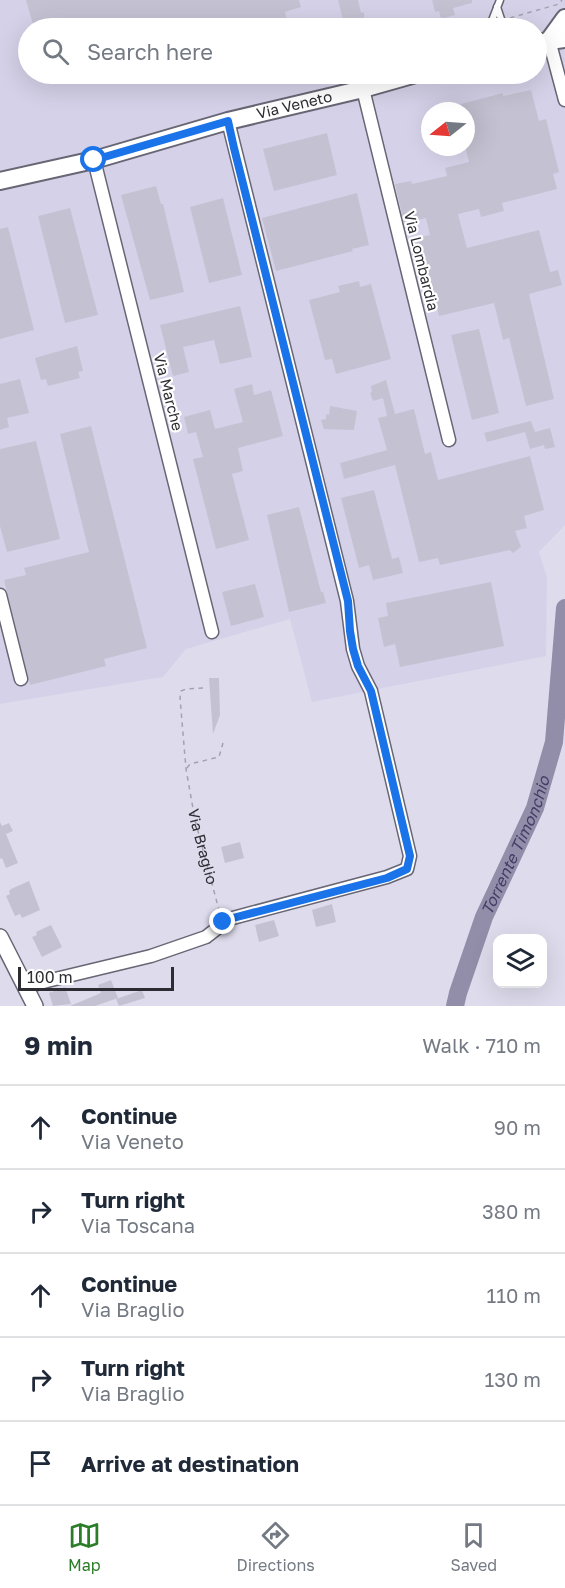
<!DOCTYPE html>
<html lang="en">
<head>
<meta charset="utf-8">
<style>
  :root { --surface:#fff; --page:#f2f2f3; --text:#1f2937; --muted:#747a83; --line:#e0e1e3; --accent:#2c7d28 }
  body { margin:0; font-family:"Golos Text",sans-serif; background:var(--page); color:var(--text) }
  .controls { position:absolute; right:18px; bottom:18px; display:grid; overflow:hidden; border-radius:12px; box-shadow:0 6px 24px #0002 }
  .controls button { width:54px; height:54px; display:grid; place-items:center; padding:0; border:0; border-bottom:2px solid var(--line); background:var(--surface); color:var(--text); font:30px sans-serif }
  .compass { position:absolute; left:421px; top:102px; width:54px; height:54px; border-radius:50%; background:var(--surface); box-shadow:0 6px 24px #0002; rotate:253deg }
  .scale { position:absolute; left:18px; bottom:15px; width:156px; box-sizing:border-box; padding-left:6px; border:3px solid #2d2c32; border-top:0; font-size:16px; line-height:21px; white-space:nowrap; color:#2d2c32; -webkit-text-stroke:4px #fff; paint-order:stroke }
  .stop { position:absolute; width:18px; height:18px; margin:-14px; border:4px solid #1a73e8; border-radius:50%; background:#fff }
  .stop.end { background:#1a73e8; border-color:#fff; box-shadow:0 2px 6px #0008 }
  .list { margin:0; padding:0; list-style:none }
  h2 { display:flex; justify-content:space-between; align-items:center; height:78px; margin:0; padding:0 24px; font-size:26px }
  h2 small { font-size:20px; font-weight:400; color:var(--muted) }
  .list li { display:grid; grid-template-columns:39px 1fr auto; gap:18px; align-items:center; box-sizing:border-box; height:84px; padding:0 24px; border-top:2px solid var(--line) }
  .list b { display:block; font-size:22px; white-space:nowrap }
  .list p { margin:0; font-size:20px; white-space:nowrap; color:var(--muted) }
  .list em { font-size:20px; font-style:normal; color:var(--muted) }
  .icon { flex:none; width:33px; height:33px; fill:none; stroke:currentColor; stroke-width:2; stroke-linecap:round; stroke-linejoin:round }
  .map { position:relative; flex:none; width:565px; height:1006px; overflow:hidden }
  .search { position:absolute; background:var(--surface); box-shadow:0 6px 24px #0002; left:18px; right:18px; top:18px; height:66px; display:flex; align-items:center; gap:15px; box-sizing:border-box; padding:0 21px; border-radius:33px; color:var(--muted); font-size:22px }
  .sheet { height:498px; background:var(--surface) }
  nav { display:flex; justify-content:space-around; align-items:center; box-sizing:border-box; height:84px; border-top:2px solid var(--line); background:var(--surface); font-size:16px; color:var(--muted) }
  nav a { display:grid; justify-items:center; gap:3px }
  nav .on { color:var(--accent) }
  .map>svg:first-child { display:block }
  .built { fill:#d4d1e8; fill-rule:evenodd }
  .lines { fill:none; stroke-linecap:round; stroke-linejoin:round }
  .river { stroke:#928ea9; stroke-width:18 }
  .building { fill:#c4c2d2 }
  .service-casing { stroke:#686674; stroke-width:9 }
  .minor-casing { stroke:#686674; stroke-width:15 }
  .tertiary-casing { stroke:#686674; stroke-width:18 }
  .secondary-casing { stroke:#686674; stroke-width:20 }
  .path { stroke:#a4a2af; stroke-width:1.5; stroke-dasharray:4.5 4.5; stroke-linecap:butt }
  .service { stroke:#fff; stroke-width:6 }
  .minor { stroke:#fff; stroke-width:12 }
  .tertiary { stroke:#fff; stroke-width:15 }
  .secondary { stroke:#fff; stroke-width:16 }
  .route { stroke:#1a73e8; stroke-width:8 }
  .labels { text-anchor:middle; stroke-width:4.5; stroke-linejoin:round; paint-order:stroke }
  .street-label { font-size:15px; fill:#2d2c32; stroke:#fff }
  .water-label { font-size:16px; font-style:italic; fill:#453d67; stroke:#fff }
</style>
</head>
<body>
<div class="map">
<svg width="565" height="1006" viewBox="0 0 565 1006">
  <rect width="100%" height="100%" fill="#dedcec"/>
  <path class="built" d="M0,0H565V525L539,552L547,578L546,656L312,702L290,619L186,649L163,677L0,704ZM28,28H536V74H28ZM430,111H466V147H430Z"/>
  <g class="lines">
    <path class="river" id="s1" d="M455,1006L458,993L484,917L535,808L554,742L565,608"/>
  </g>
  <g class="building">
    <polygon points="26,0 299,0 301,7 285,12 289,28 268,28 267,26 257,28 188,28 187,25 173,28 34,28"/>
    <polygon points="338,0 358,0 361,13 364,12 365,28 345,28"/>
    <polygon points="432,0 472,0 472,3 453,8 455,15 441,19 439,11 435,12"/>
    <polygon points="531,90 539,121 546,119 559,172 553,174 557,189 502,203 504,211 481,217 479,209 458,214 467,248 539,230 550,272 558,270 562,285 529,294 554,399 526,406 509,338 503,340 494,303 439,316 427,269 416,271 409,240 430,235 426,218 404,223 395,184 411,181 412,184 447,176 445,168 469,162 466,150 466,111 462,111 461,104 503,93 503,96"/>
    <polygon points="327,133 337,175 274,191 263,149"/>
    <polygon points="156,186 161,204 163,204 184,292 150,300 121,195"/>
    <polygon points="357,193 369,245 352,249 353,251 276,271 262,218"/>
    <polygon points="223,198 242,275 209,283 190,207"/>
    <polygon points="70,208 98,315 65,323 38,216"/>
    <polygon points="8,227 34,330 0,339 0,229"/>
    <polygon points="359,281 360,287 371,284 391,359 336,374 332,359 325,360 309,300 340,292 338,286"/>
    <polygon points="240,306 252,357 220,364 214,340 183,347 189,372 173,376 160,325"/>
    <polygon points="479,329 499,413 472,420 451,335"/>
    <polygon points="77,346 83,371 78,372 80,378 48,386 46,379 41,380 35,358"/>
    <polygon points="20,379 29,413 7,418 9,427 0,430 0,384"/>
    <polygon points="386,380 395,414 414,409 425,454 431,452 438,480 530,456 544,510 524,516 527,528 515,531 521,547 513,553 510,550 440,565 438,558 419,562 395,465 344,479 340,463 387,450 378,418 387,416 383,398 373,401 370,393 372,392 371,386"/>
    <polygon points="252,384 254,395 271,390 283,436 238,448 243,471 232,474 249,540 216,549 193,459 203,457 196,432 188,434 184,417 210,410 215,429 243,422 234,389"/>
    <polygon points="330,406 357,411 354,430 324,429 321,420 326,419 326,414 329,415"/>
    <polygon points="531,421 535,432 550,428 555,447 545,449 544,445 530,449 525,432 487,442 484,433"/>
    <polygon points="91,426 147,648 104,659 106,666 30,685 4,580 26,575 24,568 89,552 60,434"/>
    <polygon points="36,441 60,539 7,552 0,526 0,449"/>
    <polygon points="374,490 392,559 399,557 403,573 373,580 369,565 359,568 341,498"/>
    <polygon points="299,507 321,592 323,592 326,603 289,612 267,515"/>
    <polygon points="491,582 504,646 400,667 395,644 384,647 378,618 388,616 386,603"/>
    <polygon points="255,584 264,617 231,626 222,592"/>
    <polygon points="209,678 219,678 220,715 213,734"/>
    <polygon points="0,822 2,826 9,823 13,831 6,834 18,863 6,868 2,858 0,859"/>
    <polygon points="240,842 244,858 225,863 221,847"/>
    <polygon points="29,881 40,910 22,918 20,914 15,916 6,896 10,894 9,891 11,889"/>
    <polygon points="332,904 336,922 316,927 312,910"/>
    <polygon points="274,920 279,936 259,942 255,925"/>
    <polygon points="51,925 62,947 42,957 32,937 37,935 36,932"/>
    <polygon points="111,980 118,998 95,1006 70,1006 101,993 98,985"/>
    <polygon points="65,987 71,1004 53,1006 49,993"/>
    <polygon points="142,990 145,998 119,1006 116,999"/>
  </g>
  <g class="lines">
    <defs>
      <g id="service">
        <polyline points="497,7 504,28"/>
        <polyline points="489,28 500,0"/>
      </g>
      <g id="minor">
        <polyline points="549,40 565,100"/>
        <polyline points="363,89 449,440"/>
        <polyline points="94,160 212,632"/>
        <polyline points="0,595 21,679"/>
        <polyline points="26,987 47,981 151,956 206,937 229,919 387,877 407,869 410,856 371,691 358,666 353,649 347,601 228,121"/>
      </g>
      <polyline id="tertiary" points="0,937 35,1006"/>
      <g id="secondary">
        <polyline points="549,40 565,18"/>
        <polyline points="536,43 565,39"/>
        <path id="s3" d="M0,181L94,160L228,121L363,89L416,74"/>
      </g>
    </defs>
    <use href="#service" class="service-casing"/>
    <use href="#minor" class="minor-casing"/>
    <use href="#tertiary" class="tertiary-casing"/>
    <use href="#secondary" class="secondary-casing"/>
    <g class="path">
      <polyline points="510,18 559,4 562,0"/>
      <path id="s2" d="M203,688L186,689L181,691L180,698L186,769L195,820L219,910"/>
      <polyline points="187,768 190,764 219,757 223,743"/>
    </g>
    <use href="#service" class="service"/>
    <use href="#minor" class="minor"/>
    <use href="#tertiary" class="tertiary"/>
    <use href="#secondary" class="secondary"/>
  </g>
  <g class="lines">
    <polyline class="route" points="94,160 228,121 234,148 348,601 350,631 353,649 358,666 371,691 410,856 407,869 387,878 229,919 223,922"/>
  </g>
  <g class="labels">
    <g class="street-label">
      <text dy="5" stroke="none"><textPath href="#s3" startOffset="304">Via Veneto</textPath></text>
      <text transform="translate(421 261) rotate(76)" y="5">Via Lombardia</text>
      <text transform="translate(168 392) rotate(76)" y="5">Via Marche</text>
      <text dy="5" stroke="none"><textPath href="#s2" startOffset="180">Via Braglio</textPath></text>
    </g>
    <g class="water-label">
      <text dy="6" stroke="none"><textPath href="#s1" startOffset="172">Torrente Timonchio</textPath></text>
    </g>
  </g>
</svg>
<div class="controls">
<button><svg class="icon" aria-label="layers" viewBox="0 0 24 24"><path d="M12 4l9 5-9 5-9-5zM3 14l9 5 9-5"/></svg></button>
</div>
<svg class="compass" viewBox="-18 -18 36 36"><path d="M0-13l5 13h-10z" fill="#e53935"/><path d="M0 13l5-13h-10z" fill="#747a83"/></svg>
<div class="scale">100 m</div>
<div class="stop" style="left:94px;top:160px"></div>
<div class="stop end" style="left:223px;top:922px"></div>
<div class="search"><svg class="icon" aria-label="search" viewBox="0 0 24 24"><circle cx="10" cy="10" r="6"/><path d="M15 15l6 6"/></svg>Search here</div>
</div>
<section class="sheet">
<h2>9 min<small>Walk · 710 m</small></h2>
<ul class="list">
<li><svg class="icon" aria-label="ahead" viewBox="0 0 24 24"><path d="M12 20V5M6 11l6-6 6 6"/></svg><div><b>Continue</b><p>Via Veneto</p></div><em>90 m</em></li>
<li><svg class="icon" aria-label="right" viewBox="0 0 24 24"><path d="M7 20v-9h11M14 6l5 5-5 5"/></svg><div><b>Turn right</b><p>Via Toscana</p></div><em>380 m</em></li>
<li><svg class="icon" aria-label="ahead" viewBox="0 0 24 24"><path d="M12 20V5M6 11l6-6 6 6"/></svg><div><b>Continue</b><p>Via Braglio</p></div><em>110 m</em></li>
<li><svg class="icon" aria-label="right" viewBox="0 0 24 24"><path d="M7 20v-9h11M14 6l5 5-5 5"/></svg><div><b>Turn right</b><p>Via Braglio</p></div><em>130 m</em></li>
<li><svg class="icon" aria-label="arrive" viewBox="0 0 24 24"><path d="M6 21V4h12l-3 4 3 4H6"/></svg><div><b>Arrive at destination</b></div></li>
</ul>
</section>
<nav>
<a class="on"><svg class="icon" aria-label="map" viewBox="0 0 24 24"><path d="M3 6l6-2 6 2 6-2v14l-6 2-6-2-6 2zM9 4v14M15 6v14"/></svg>Map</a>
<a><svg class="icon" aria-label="directions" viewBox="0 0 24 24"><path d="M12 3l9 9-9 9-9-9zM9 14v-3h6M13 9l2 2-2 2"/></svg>Directions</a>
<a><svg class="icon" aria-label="saved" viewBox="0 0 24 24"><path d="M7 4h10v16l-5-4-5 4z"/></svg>Saved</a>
</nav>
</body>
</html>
